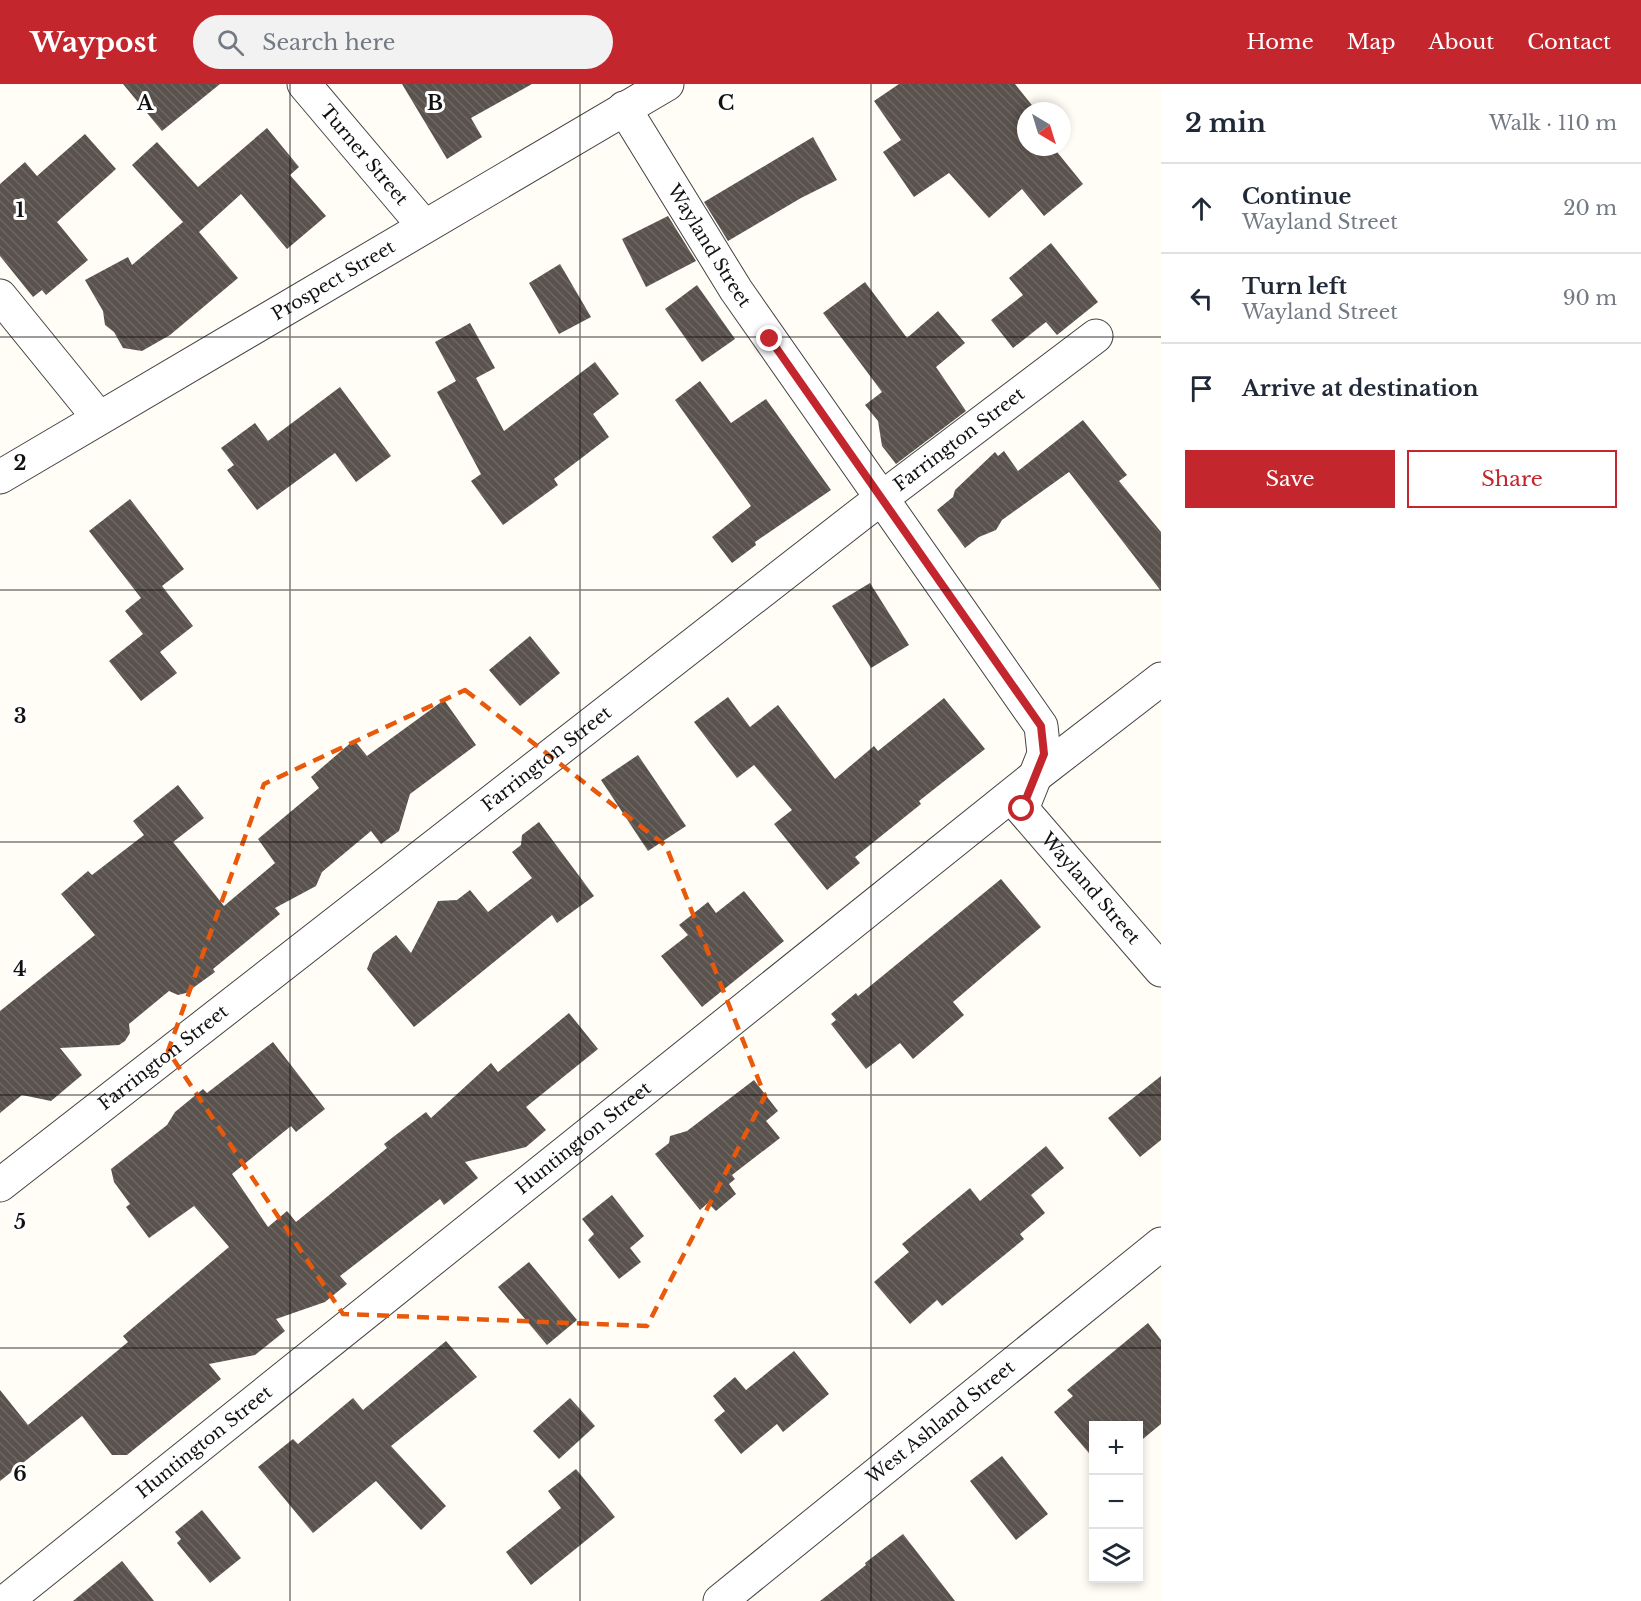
<!DOCTYPE html>
<html lang="en">
<head>
<meta charset="utf-8">
<style>
  :root { --surface:#fff; --page:#f2f2f3; --text:#1f2937; --muted:#747a83; --line:#e0e1e3; --accent:#c4262e }
  body { margin:0; font-family:"Libre Baskerville",serif; background:var(--page); color:var(--text) }
  .controls { position:absolute; right:18px; bottom:18px; display:grid; overflow:hidden; border-radius:0px; box-shadow:0 3px 9px #0003 }
  .controls button { width:54px; height:54px; display:grid; place-items:center; padding:0; border:0; border-bottom:2px solid var(--line); background:var(--surface); color:var(--text); font:30px sans-serif }
  .compass { position:absolute; left:1017px; top:18px; width:54px; height:54px; border-radius:50%; background:var(--surface); box-shadow:0 3px 9px #0003; rotate:142deg }
  .stop { position:absolute; width:18px; height:18px; margin:-14px; border:4px solid #c4262e; border-radius:50%; background:#fff }
  .stop.end { background:#c4262e; border-color:#fff; box-shadow:0 2px 6px #0008 }
  .list { margin:0; padding:0; list-style:none }
  h2 { display:flex; justify-content:space-between; align-items:center; height:78px; margin:0; padding:0 24px; font-size:26px }
  h2 small { font-size:20px; font-weight:400; color:var(--muted) }
  .list li { display:grid; grid-template-columns:39px 1fr auto; gap:18px; align-items:center; box-sizing:border-box; height:90px; padding:0 24px; border-top:2px solid var(--line) }
  .list b { display:block; font-size:22px; white-space:nowrap }
  .list p { margin:0; font-size:20px; white-space:nowrap; color:var(--muted) }
  .list em { font-size:20px; font-style:normal; color:var(--muted) }
  .actions { display:flex; gap:12px; padding:18px 24px }
  .actions a { flex:1; padding:14px 0; border:2px solid var(--accent); border-radius:0px; text-align:center; font-size:21px; color:var(--accent) }
  .actions .main { background:var(--accent); color:#fff }
  .icon { flex:none; width:33px; height:33px; fill:none; stroke:currentColor; stroke-width:2; stroke-linecap:round; stroke-linejoin:round }
  .map { position:relative; flex:none; width:1161px; height:1517px; overflow:hidden }
  header { display:flex; align-items:center; gap:36px; box-sizing:border-box; height:84px; padding:0 30px; background:var(--accent); color:#fff }
  header strong { font-size:28px }
  nav { display:flex; gap:33px; margin-inline-start:auto; font-size:21px }
  .search { width:420px; height:54px; background:var(--page); display:flex; align-items:center; gap:15px; box-sizing:border-box; padding:0 21px; border-radius:33px; color:var(--muted); font-size:22px }
  main { display:flex }
  aside { flex:1; background:var(--surface) }
  .map>svg:first-child { display:block }
  .building { fill:url(#building-back-hatch) }
  .lines { fill:none; stroke-linecap:round; stroke-linejoin:round }
  .minor-casing { stroke:#444; stroke-width:35 }
  .minor { stroke:#fff; stroke-width:33 }
  .route { stroke:#c4262e; stroke-width:8 }
  .marked { fill:none; stroke:#e8590c; stroke-width:4.5; stroke-dasharray:12 8; stroke-linejoin:round }
  .grid { fill:none; stroke:#111; stroke-width:1.5; stroke-opacity:0.55 }
  .labels { text-anchor:middle; stroke-width:6; stroke-linejoin:round; paint-order:stroke }
  .street-label { font-size:18px; fill:#111; stroke:#fff }
  .grid-label { font-size:20px; text-anchor:middle; font-weight:bold; fill:#111; stroke:#fff; stroke-width:6; stroke-linejoin:round; paint-order:stroke }
</style>
</head>
<body>
<header>
<strong>Waypost</strong>
<div class="search"><svg class="icon" aria-label="search" viewBox="0 0 24 24"><circle cx="10" cy="10" r="6"/><path d="M15 15l6 6"/></svg>Search here</div>
<nav><a>Home</a><a>Map</a><a>About</a><a>Contact</a></nav>
</header>
<main>
<div class="map">
<svg width="1161" height="1517" viewBox="0 0 1161 1517">
  <defs>
    <pattern id="building-back-hatch" width="6" height="6" patternUnits="userSpaceOnUse" patternTransform="scale(1.5)"><rect width="6" height="6" fill="#5a524d"/><path d="M-1 5l2 2M0 0l6 6M5-1l2 2" fill="none" stroke="#6d6662"/></pattern>
  </defs>
  <rect width="100%" height="100%" fill="#fffdf5"/>
  <g class="building">
    <polygon points="123,0 220,0 162,47"/>
    <polygon points="402,0 532,0 471,34 482,53 447,75"/>
    <polygon points="899,0 1015,0 1035,25 1026,27 1026,63 1053,63 1083,100 1044,132 1022,105 989,134 949,89 914,113 883,68 901,56 874,17"/>
    <polygon points="267,44 299,83 290,91 326,132 287,165 241,110 199,148 238,194 170,251 142,267 123,264 114,248 105,241 103,227 85,196 128,173 132,181 183,138 132,81 157,58 198,103"/>
    <polygon points="85,50 116,85 57,138 88,176 46,211 42,206 33,213 0,172 0,100 25,78 37,92"/>
    <polygon points="813,53 837,96 801,114 728,157 704,118"/>
    <polygon points="668,132 696,177 646,203 622,155"/>
    <polygon points="1051,159 1098,218 1057,251 1046,238 1013,264 991,236 1023,211 1009,194"/>
    <polygon points="560,180 591,233 559,250 529,199"/>
    <polygon points="865,198 907,254 938,227 965,259 936,283 966,327 896,380 882,362 878,337 865,321 882,308 823,229"/>
    <polygon points="697,201 735,255 702,278 665,225"/>
    <polygon points="470,239 495,284 476,294 504,347 595,278 619,310 593,330 609,353 554,395 558,401 503,441 471,397 481,390 437,308 456,297 435,258"/>
    <polygon points="700,297 731,339 766,315 831,406 755,458 756,461 732,479 712,453 751,422 675,316"/>
    <polygon points="340,303 391,372 356,398 335,369 257,426 227,386 234,381 221,364 255,339 268,357"/>
    <polygon points="1083,336 1127,391 1119,397 1161,448 1161,507 1069,388 1002,436 996,446 979,453 965,464 937,426 953,413 955,406 995,368 998,372 1004,367 1018,387"/>
    <polygon points="130,415 184,485 162,502 193,542 160,568 177,589 141,617 109,577 143,550 125,527 141,514 89,447"/>
    <polygon points="870,499 909,561 871,584 832,522"/>
    <polygon points="530,552 560,589 520,622 489,586"/>
    <polygon points="728,613 750,643 778,621 835,695 874,662 878,667 944,614 985,665 919,717 921,720 855,773 860,779 827,806 774,740 792,726 754,681 737,694 694,638"/>
    <polygon points="444,616 476,661 410,710 399,747 381,760 371,747 322,788 316,802 275,824 280,830 213,885 215,888 186,909 178,911 169,907 129,940 130,949 125,957 119,961 60,964 82,991 51,1017 22,1011 0,1029 0,927 95,851 61,810 88,787 92,791 144,751 133,737 178,701 204,734 173,758 224,822 275,779 258,755 319,704 311,693 354,656 367,672"/>
    <polygon points="638,671 686,742 648,767 601,696"/>
    <polygon points="539,738 594,812 557,839 552,831 414,943 367,885 373,869 396,851 411,869 438,817 457,816 470,806 488,828 532,794 512,768 521,761 522,751"/>
    <polygon points="1001,795 1041,843 953,918 964,931 913,975 900,959 866,985 831,940 836,936 831,930 856,909 858,912"/>
    <polygon points="744,807 784,857 702,923 661,872 688,851 679,841 708,818 716,829"/>
    <polygon points="569,929 598,965 526,1023 546,1046 526,1063 465,1078 478,1094 444,1121 440,1115 340,1192 347,1200 325,1218 276,1235 285,1247 255,1271 209,1280 221,1295 127,1371 112,1371 82,1332 0,1397 0,1306 28,1341 128,1258 123,1252 229,1163 194,1122 149,1154 126,1123 130,1120 114,1098 111,1085 167,1041 175,1028 203,1005 207,1009 273,958 325,1025 296,1048 291,1042 232,1090 268,1143 287,1127 296,1138 387,1064 384,1060 426,1028 431,1034 491,979 498,988"/>
    <polygon points="1161,992 1161,1056 1140,1073 1108,1034"/>
    <polygon points="754,996 778,1027 766,1037 780,1054 732,1091 735,1095 729,1100 736,1110 716,1127 708,1119 700,1126 655,1070 669,1059 670,1052 687,1047"/>
    <polygon points="1046,1062 1064,1084 1031,1111 1045,1129 1020,1150 1024,1155 991,1182 942,1222 937,1216 910,1240 874,1198 909,1168 902,1160 970,1104 980,1117"/>
    <polygon points="612,1111 644,1152 630,1164 641,1178 619,1195 588,1156 594,1150 582,1135"/>
    <polygon points="529,1178 577,1236 547,1261 498,1203"/>
    <polygon points="1148,1239 1161,1256 1161,1340 1138,1359 1138,1341 1094,1341 1094,1375 1054,1328 1073,1312 1067,1306"/>
    <polygon points="446,1257 477,1293 391,1362 446,1422 421,1446 376,1397 313,1449 258,1383 293,1355 298,1360 353,1314 363,1326"/>
    <polygon points="794,1267 829,1310 783,1348 777,1340 741,1370 714,1336 725,1327 713,1312 735,1293 746,1306"/>
    <polygon points="570,1314 595,1342 559,1375 533,1347"/>
    <polygon points="1002,1372 1048,1430 1016,1456 970,1397"/>
    <polygon points="576,1385 615,1433 531,1501 506,1468 561,1424 548,1407"/>
    <polygon points="202,1426 241,1474 210,1499 177,1459 181,1455 175,1448"/>
    <polygon points="903,1450 955,1517 820,1517 866,1481 865,1479"/>
    <polygon points="122,1477 154,1517 73,1517"/>
  </g>
  <g class="lines">
    <defs>
      <g id="minor">
        <path id="s1" d="M304,0L424,142"/>
        <path id="s2" d="M624,24L736,206L1041,642L1044,670L1022,725L1161,886"/>
        <polyline points="0,212 99,334"/>
        <path id="s3" d="M0,393L667,0"/>
        <path id="s4" d="M0,1101L862,429L1096,252"/>
        <path id="s5" d="M6,1517L1034,693L1161,595"/>
        <path id="s6" d="M720,1517L1161,1160"/>
      </g>
    </defs>
    <use href="#minor" class="minor-casing"/>
    <use href="#minor" class="minor"/>
  </g>
  <g class="lines">
    <polyline class="route" points="770,255 1041,642 1044,670 1022,725"/>
  </g>
  <path class="marked" d="M465,606L666,762L765,1012L647,1242L343,1230L168,967L264,700Z"/>
  <path class="grid" d="M290,0V1517M580,0V1517M871,0V1517M0,253H1161M0,506H1161M0,758H1161M0,1011H1161M0,1264H1161"/>
  <g class="labels">
    <g class="street-label">
      <text dy="6" stroke="none"><textPath href="#s1" startOffset="93">Turner Street</textPath></text>
      <text dy="6" stroke="none"><textPath href="#s2" startOffset="162">Wayland Street</textPath></text>
      <text dy="6" stroke="none"><textPath href="#s3" startOffset="387">Prospect Street</textPath></text>
      <text dy="6" stroke="none"><textPath href="#s4" startOffset="1215">Farrington Street</textPath></text>
      <text dy="6" stroke="none"><textPath href="#s4" startOffset="693">Farrington Street</textPath></text>
      <text dy="6" stroke="none"><textPath href="#s2" startOffset="938">Wayland Street</textPath></text>
      <text dy="6" stroke="none"><textPath href="#s4" startOffset="207">Farrington Street</textPath></text>
      <text dy="6" stroke="none"><textPath href="#s5" startOffset="740">Huntington Street</textPath></text>
      <text dy="6" stroke="none"><textPath href="#s6" startOffset="284">West Ashland Street</textPath></text>
      <text dy="6" stroke="none"><textPath href="#s5" startOffset="254">Huntington Street</textPath></text>
    </g>
  </g>
  <g class="grid-label">
    <text x="145" y="26">A</text>
    <text x="435" y="26">B</text>
    <text x="726" y="26">C</text>
    <text x="20" y="133">1</text>
    <text x="20" y="386">2</text>
    <text x="20" y="639">3</text>
    <text x="20" y="892">4</text>
    <text x="20" y="1145">5</text>
    <text x="20" y="1397">6</text>
  </g>
</svg>
<div class="controls">
<button>+</button>
<button>−</button>
<button><svg class="icon" aria-label="layers" viewBox="0 0 24 24"><path d="M12 4l9 5-9 5-9-5zM3 14l9 5 9-5"/></svg></button>
</div>
<svg class="compass" viewBox="-18 -18 36 36"><path d="M0-13l5 13h-10z" fill="#e53935"/><path d="M0 13l5-13h-10z" fill="#747a83"/></svg>
<div class="stop" style="left:1022px;top:725px"></div>
<div class="stop end" style="left:770px;top:255px"></div>
</div>
<aside>
<h2>2 min<small>Walk · 110 m</small></h2>
<ul class="list">
<li><svg class="icon" aria-label="ahead" viewBox="0 0 24 24"><path d="M12 20V5M6 11l6-6 6 6"/></svg><div><b>Continue</b><p>Wayland Street</p></div><em>20 m</em></li>
<li><svg class="icon" aria-label="left" viewBox="0 0 24 24"><path d="M17 20v-9H6M10 6l-5 5 5 5"/></svg><div><b>Turn left</b><p>Wayland Street</p></div><em>90 m</em></li>
<li><svg class="icon" aria-label="arrive" viewBox="0 0 24 24"><path d="M6 21V4h12l-3 4 3 4H6"/></svg><div><b>Arrive at destination</b></div></li>
</ul>
<div class="actions"><a class="main">Save</a><a>Share</a></div>
</aside>
</main>
</body>
</html>
